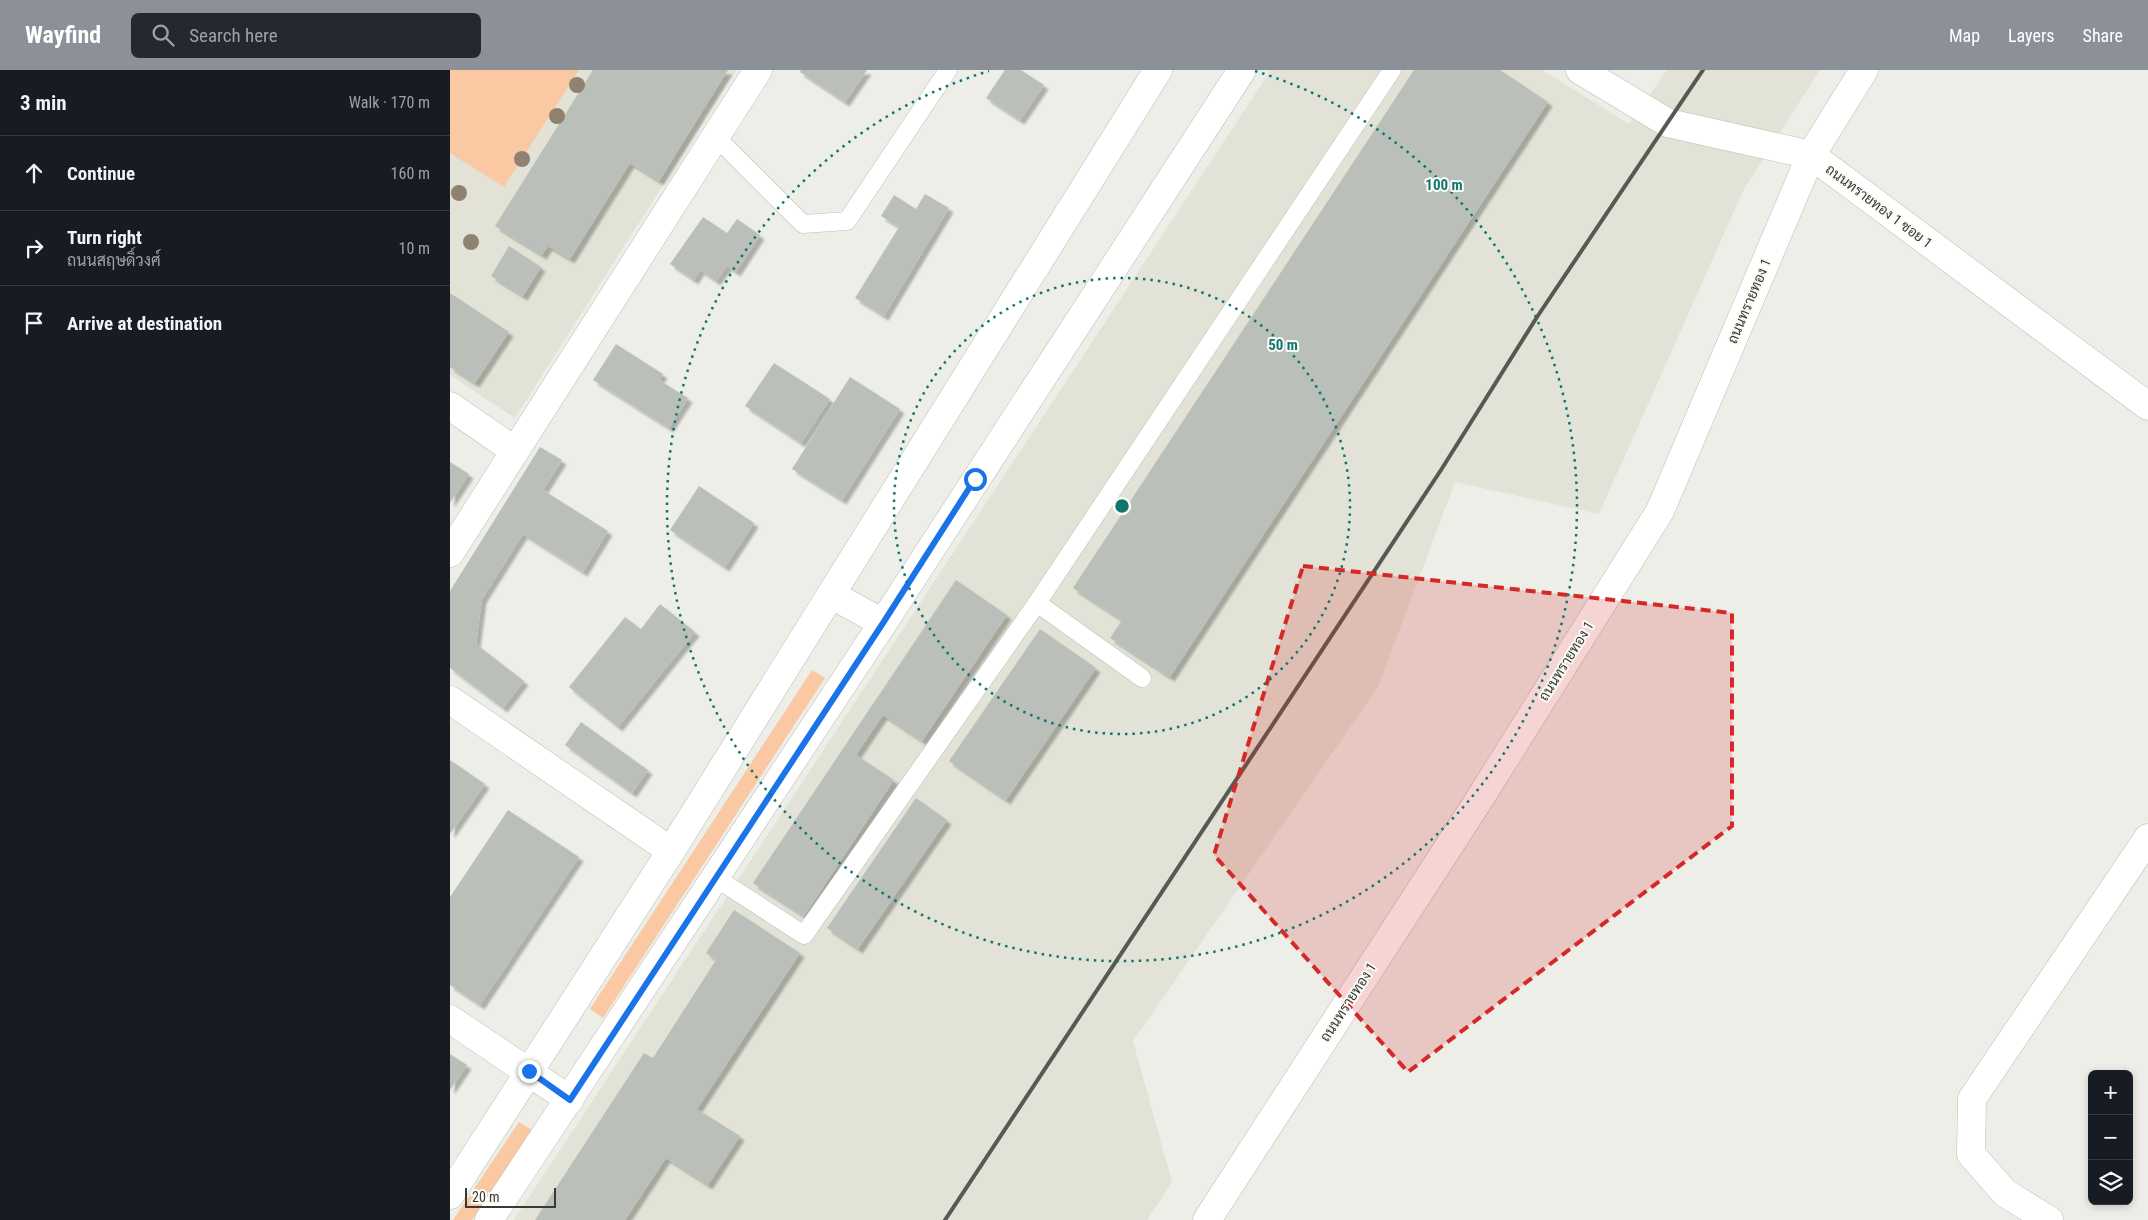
<!DOCTYPE html>
<html lang="en">
<head>
<meta charset="utf-8">
<style>
  :root { --surface:#171b24; --page:#242831; --text:#f1f3f6; --muted:#9ea1a6; --line:#363941; --accent:#8c9099 }
  body { margin:0; font-family:"Roboto Condensed",Sarabun,sans-serif; background:var(--page); color:var(--text) }
  .controls { position:absolute; right:15px; bottom:15px; display:grid; overflow:hidden; border-radius:8px; box-shadow:0 2px 8px #0003 }
  .controls button { width:45px; height:45px; display:grid; place-items:center; padding:0; border:0; border-bottom:1px solid var(--line); background:var(--surface); color:var(--text); font:25px sans-serif }
  .scale { position:absolute; left:15px; bottom:12px; width:91px; box-sizing:border-box; padding-left:5px; border:2px solid #393936; border-top:0; font-size:14px; line-height:18px; white-space:nowrap; color:#393936; -webkit-text-stroke:4px #fbfbf5; paint-order:stroke }
  .stop { position:absolute; width:15px; height:15px; margin:-11px; border:4px solid #1a73e8; border-radius:50%; background:#fff }
  .stop.end { background:#1a73e8; border-color:#fff; box-shadow:0 1px 5px #0008 }
  .list { margin:0; padding:0; list-style:none }
  h2 { display:flex; justify-content:space-between; align-items:center; height:65px; margin:0; padding:0 20px; font-size:21px }
  h2 small { font-size:16px; font-weight:400; color:var(--muted) }
  .list li { display:grid; grid-template-columns:32px 1fr auto; gap:15px; align-items:center; box-sizing:border-box; height:75px; padding:0 20px; border-top:1px solid var(--line) }
  .list b { display:block; font-size:19px; white-space:nowrap }
  .list p { margin:0; font-size:16px; white-space:nowrap; color:var(--muted) }
  .list em { font-size:16px; font-style:normal; color:var(--muted) }
  .icon { flex:none; width:28px; height:28px; fill:none; stroke:currentColor; stroke-width:2; stroke-linecap:round; stroke-linejoin:round }
  .map { position:relative; flex:none; width:1698px; height:1150px; overflow:hidden }
  header { display:flex; align-items:center; gap:30px; box-sizing:border-box; height:70px; padding:0 25px; background:var(--accent); color:#fff }
  header strong { font-size:24px }
  nav { display:flex; gap:28px; margin-inline-start:auto; font-size:18px }
  .search { width:350px; height:45px; background:var(--page); display:flex; align-items:center; gap:12px; box-sizing:border-box; padding:0 18px; border-radius:8px; color:var(--muted); font-size:19px }
  main { display:flex }
  aside { flex:1; background:var(--surface) }
  .map>svg:first-child { display:block }
  .built { fill:#e2e3d6 }
  .green { fill:#fac9a4 }
  .building { fill:#bbbfba; filter:url(#shadow) }
  .lines { fill:none; stroke-linecap:round; stroke-linejoin:round }
  .lane-casing { stroke:#bdbeb8; stroke-width:19 }
  .street-casing { stroke:#bdbeb8; stroke-width:29 }
  .secondary-casing { stroke:#bdbeb8; stroke-width:29 }
  .lane { stroke:#fff; stroke-width:18 }
  .street { stroke:#fff; stroke-width:28 }
  .secondary { stroke:#fff; stroke-width:28 }
  .rail { stroke:#585855; stroke-width:4 }
  .tree { fill:#918170 }
  .route { stroke:#1a73e8; stroke-width:6 }
  .marked { fill:#d62828; fill-opacity:0.2; stroke:#d62828; stroke-width:4; stroke-dasharray:10 6; stroke-linejoin:round }
  .ring { fill:none; stroke:#0f766e; stroke-width:2.5; stroke-dasharray:2.5 5 }
  .labels { text-anchor:middle; stroke-width:4; stroke-linejoin:round; paint-order:stroke }
  .street-label { font-size:14px; fill:#393936; stroke:#fbfbf5 }
  .centre { fill:#0f766e; stroke:#fbfbf5; stroke-width:2.5 }
  .ring-label { font-size:15px; text-anchor:middle; font-weight:bold; fill:#0f766e; stroke:#fbfbf5; stroke-width:4; stroke-linejoin:round; paint-order:stroke }
</style>
</head>
<body>
<header>
<strong>Wayfind</strong>
<div class="search"><svg class="icon" aria-label="search" viewBox="0 0 24 24"><circle cx="10" cy="10" r="6"/><path d="M15 15l6 6"/></svg>Search here</div>
<nav><a>Map</a><a>Layers</a><a>Share</a></nav>
</header>
<main>
<aside>
<h2>3 min<small>Walk · 170 m</small></h2>
<ul class="list">
<li><svg class="icon" aria-label="ahead" viewBox="0 0 24 24"><path d="M12 20V5M6 11l6-6 6 6"/></svg><div><b>Continue</b></div><em>160 m</em></li>
<li><svg class="icon" aria-label="right" viewBox="0 0 24 24"><path d="M7 20v-9h11M14 6l5 5-5 5"/></svg><div><b>Turn right</b><p>ถนนสฤษดิ์วงศ์</p></div><em>10 m</em></li>
<li><svg class="icon" aria-label="arrive" viewBox="0 0 24 24"><path d="M6 21V4h12l-3 4 3 4H6"/></svg><div><b>Arrive at destination</b></div></li>
</ul>
</aside>
<div class="map">
<svg width="1698" height="1150" viewBox="0 0 1698 1150">
  <defs>
    <filter id="shadow"><feDropShadow dx="4.5" dy="4.5" stdDeviation="1" flood-color="#0004"/></filter>
  </defs>
  <rect width="100%" height="100%" fill="#edeee8"/>
  <g class="built">
    <polygon points="0,0 286,0 65,348 0,305"/>
    <polygon points="821,0 1092,0 1179,54 1217,0 1370,0 1294,119 1149,444 1005,412 928,617 683,971 722,1112 697,1150 64,1150"/>
  </g>
  <g class="green">
    <polygon points="0,0 129,0 54,117 0,83"/>
    <polygon points="362,600 375,608 153,948 140,939"/>
    <polygon points="69,1052 82,1060 22,1150 3,1150"/>
  </g>
  <g class="building">
    <polygon points="143,0 278,0 209,111 180,93 120,189 98,176 92,185 45,156"/>
    <polygon points="351,0 417,0 395,32 350,2"/>
    <polygon points="555,0 571,0 594,15 570,50 536,28"/>
    <polygon points="964,0 1050,0 1098,32 720,607 660,568 672,550 623,518"/>
    <polygon points="475,124 499,138 434,246 405,228 449,157 431,146 444,125 466,139"/>
    <polygon points="253,147 277,163 287,149 310,165 286,202 277,196 266,211 250,200 244,210 220,194"/>
    <polygon points="59,176 91,197 73,226 41,206"/>
    <polygon points="0,223 59,262 25,313 0,297"/>
    <polygon points="166,274 213,304 209,310 238,328 219,358 143,310"/>
    <polygon points="324,293 380,329 351,373 295,336"/>
    <polygon points="400,307 450,339 392,430 342,399"/>
    <polygon points="90,377 112,390 93,420 158,461 133,502 73,464 32,529 26,574 74,611 53,638 0,598 0,521"/>
    <polygon points="0,392 19,404 0,433"/>
    <polygon points="249,416 304,453 275,497 220,460"/>
    <polygon points="506,510 557,545 472,671 433,645 406,685 444,710 354,846 303,813"/>
    <polygon points="210,534 245,562 168,657 119,617 175,547 191,559"/>
    <polygon points="590,559 646,598 556,730 499,691"/>
    <polygon points="131,652 198,700 182,723 115,675"/>
    <polygon points="0,690 35,714 0,764"/>
    <polygon points="466,728 497,750 408,879 377,858"/>
    <polygon points="58,740 129,787 30,935 0,915 0,827"/>
    <polygon points="284,840 350,883 247,1039 290,1066 258,1115 216,1088 175,1150 85,1150 194,983 203,988 266,890 256,883"/>
    <polygon points="0,984 17,995 0,1020"/>
  </g>
  <g class="lines">
    <defs>
      <g id="lane">
        <polyline points="266,67 353,154 397,151 498,0"/>
        <polyline points="587,533 692,608"/>
        <polyline points="266,808 354,865 587,533 942,0"/>
      </g>
      <g id="street">
        <polyline points="1130,0 1218,53 1361,85 1698,336"/>
        <polyline points="0,336 65,381"/>
        <polyline points="0,483 308,0"/>
        <polyline points="0,630 221,781"/>
        <polyline points="757,1150 1027,733 1210,441 1361,85 1414,0"/>
        <polyline points="1599,1150 1555,1123 1521,1084 1522,1029 1698,768"/>
      </g>
      <g id="secondary">
        <polyline points="382,525 433,553"/>
        <polyline points="0,949 120,1030"/>
        <polyline points="0,1125 221,781 708,0"/>
        <polyline points="39,1150 433,553 792,0"/>
      </g>
    </defs>
    <use href="#lane" class="lane-casing"/>
    <use href="#street" class="street-casing"/>
    <use href="#secondary" class="secondary-casing"/>
    <use href="#lane" class="lane"/>
    <use href="#street" class="street"/>
    <use href="#secondary" class="secondary"/>
    <polyline class="rail" points="495,1150 991,400 1087,247 1253,0"/>
  </g>
  <g class="tree">
    <circle cx="127" cy="15" r="8"/>
    <circle cx="107" cy="46" r="8"/>
    <circle cx="72" cy="89" r="8"/>
    <circle cx="9" cy="123" r="8"/>
    <circle cx="21" cy="172" r="8"/>
  </g>
  <g class="lines">
    <polyline class="route" points="79,1001 120,1030 433,553 525,409"/>
  </g>
  <path class="marked" d="M853,496L1282,543V756L958,1002L764,785Z"/>
  <g class="ring">
    <circle cx="672" cy="436" r="228"/>
    <path d="M805 1A455 455 0 1 1 539 1"/>
  </g>
  <g class="labels">
    <g class="street-label">
      <text transform="translate(1429 136) rotate(37)" y="5">ถนนทรายทอง 1 ซอย 1</text>
      <text transform="translate(1299 231) rotate(-67)" y="5">ถนนทรายทอง 1</text>
      <text transform="translate(1116 591) rotate(-58)" y="5">ถนนทรายทอง 1</text>
      <text transform="translate(898 932) rotate(-57)" y="5">ถนนทรายทอง 1</text>
    </g>
  </g>
  <circle cx="672" cy="436" r="8" class="centre"/>
  <g class="ring-label">
    <text x="994" y="120">100 m</text>
    <text x="833" y="280">50 m</text>
  </g>
</svg>
<div class="controls">
<button>+</button>
<button>−</button>
<button><svg class="icon" aria-label="layers" viewBox="0 0 24 24"><path d="M12 4l9 5-9 5-9-5zM3 14l9 5 9-5"/></svg></button>
</div>
<div class="scale">20 m</div>
<div class="stop" style="left:525px;top:409px"></div>
<div class="stop end" style="left:79px;top:1001px"></div>
</div>
</main>
</body>
</html>
